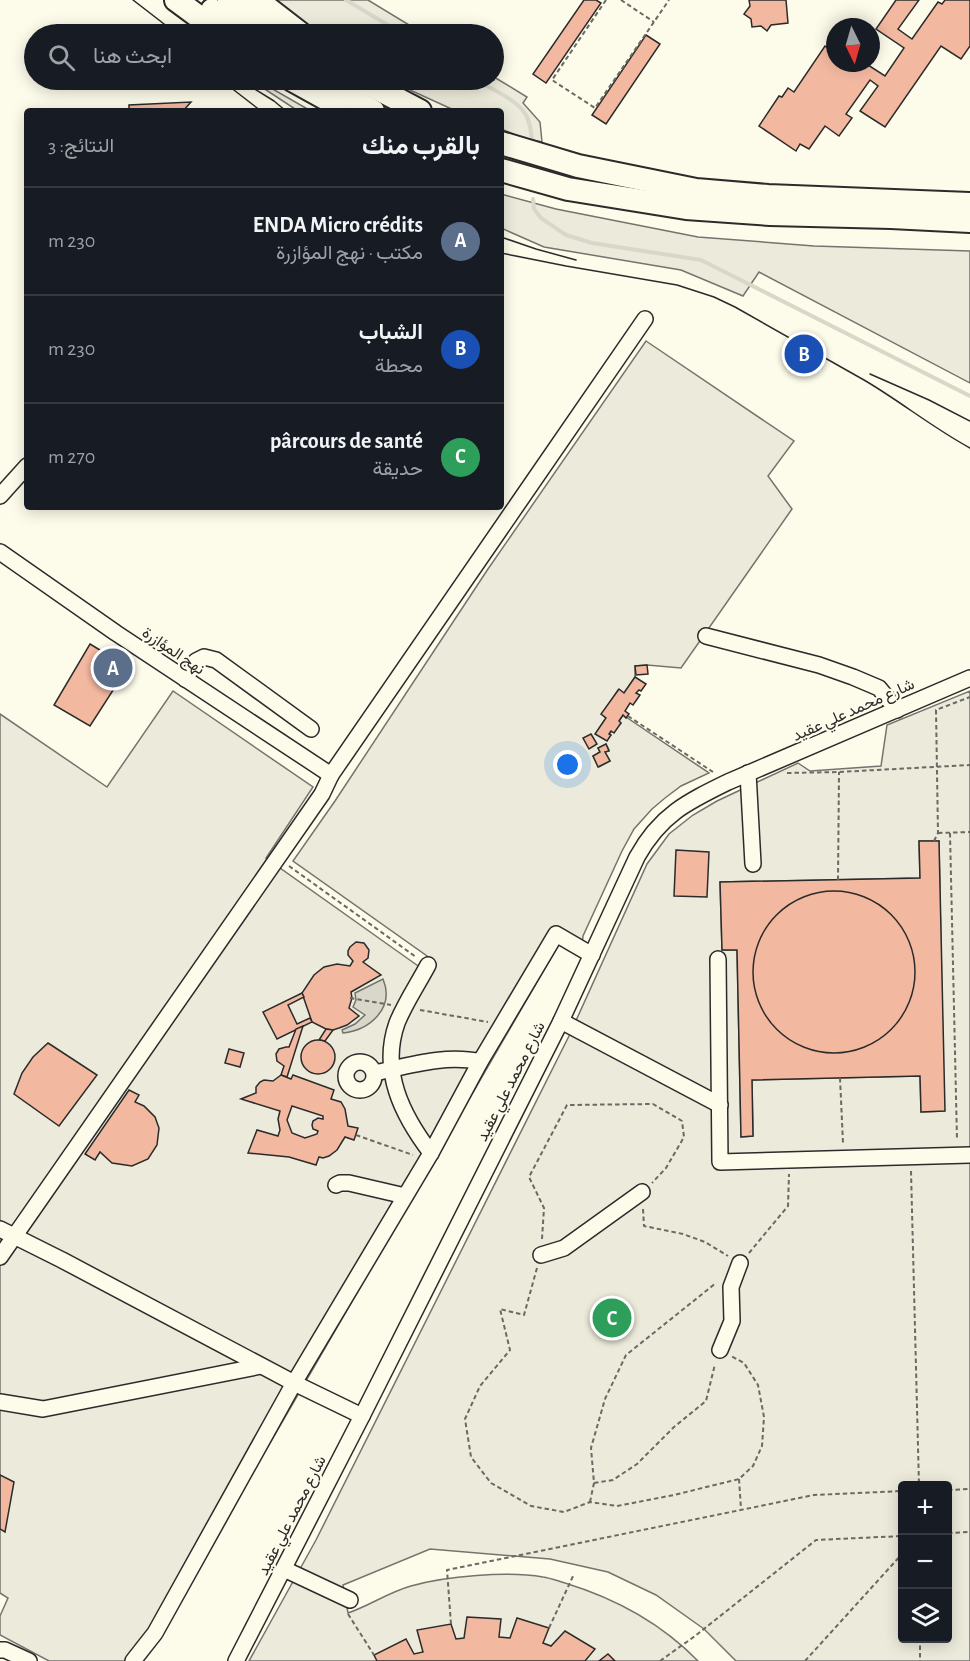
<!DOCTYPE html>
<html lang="ar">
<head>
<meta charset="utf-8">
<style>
  :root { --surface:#171b24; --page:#20242c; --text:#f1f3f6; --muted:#9ea1a6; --line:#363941; --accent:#ea580c }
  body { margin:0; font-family:"Alegreya Sans",Vazirmatn,sans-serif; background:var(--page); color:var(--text); direction:rtl }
  .controls { position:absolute; right:18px; bottom:18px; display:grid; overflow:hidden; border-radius:6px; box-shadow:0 3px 15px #0003 }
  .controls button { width:54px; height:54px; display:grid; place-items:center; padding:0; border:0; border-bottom:2px solid var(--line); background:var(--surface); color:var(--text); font:30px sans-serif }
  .compass { position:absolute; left:826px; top:18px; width:54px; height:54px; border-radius:50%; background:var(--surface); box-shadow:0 3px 15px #0003; rotate:175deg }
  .you { position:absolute; left:568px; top:765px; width:21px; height:21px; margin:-15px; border:4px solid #fff; border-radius:50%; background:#1a73e8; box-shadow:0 0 0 9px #1a73e833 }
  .badge { display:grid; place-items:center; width:39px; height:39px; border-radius:50%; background:var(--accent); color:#fff; font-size:20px; font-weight:700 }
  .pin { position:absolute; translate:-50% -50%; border:3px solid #fff; box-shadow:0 2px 6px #0006 }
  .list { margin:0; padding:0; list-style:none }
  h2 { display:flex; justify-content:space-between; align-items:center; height:78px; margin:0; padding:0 24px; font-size:26px }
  h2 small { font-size:20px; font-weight:400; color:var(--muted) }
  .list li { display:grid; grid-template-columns:39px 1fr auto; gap:18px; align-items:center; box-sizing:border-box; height:108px; padding:0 24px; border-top:2px solid var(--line) }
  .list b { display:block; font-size:22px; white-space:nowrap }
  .list p { margin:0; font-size:20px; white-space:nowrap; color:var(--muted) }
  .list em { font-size:20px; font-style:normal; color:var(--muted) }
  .icon { flex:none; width:33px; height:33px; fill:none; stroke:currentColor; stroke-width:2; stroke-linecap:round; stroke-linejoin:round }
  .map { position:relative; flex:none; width:970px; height:1661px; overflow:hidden; direction:ltr }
  .search { position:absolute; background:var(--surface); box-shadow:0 3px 15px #0003; left:24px; top:24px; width:480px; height:66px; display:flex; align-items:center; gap:15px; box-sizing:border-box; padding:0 21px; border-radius:33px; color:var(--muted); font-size:22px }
  .panel { position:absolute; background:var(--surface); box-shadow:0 3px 15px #0003; left:24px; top:108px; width:480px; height:402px; border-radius:6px; direction:rtl }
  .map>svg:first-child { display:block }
  .green { fill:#ecebdb; stroke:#74746e; stroke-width:1.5; fill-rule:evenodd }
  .water { fill:#d8d7c9; stroke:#74746e; stroke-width:1.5 }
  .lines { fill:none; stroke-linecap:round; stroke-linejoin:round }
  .stream { stroke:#d8d7c9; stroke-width:4 }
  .building { fill:#f2b8a0; stroke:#2b2b2b; stroke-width:1.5; fill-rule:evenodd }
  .minor-casing { stroke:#2b2b2b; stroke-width:18 }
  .highway-casing { stroke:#2b2b2b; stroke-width:26 }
  .path { stroke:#6a6964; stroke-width:2; stroke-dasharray:4.5 3; stroke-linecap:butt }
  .minor { stroke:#fdfbea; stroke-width:15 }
  .highway { stroke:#fdfbea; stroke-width:22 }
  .tram { stroke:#2b2b2b; stroke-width:1.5 }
  .labels { text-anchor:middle; stroke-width:4.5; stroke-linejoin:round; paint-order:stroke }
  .street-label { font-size:16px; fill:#2b2b2b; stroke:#fdfbea }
</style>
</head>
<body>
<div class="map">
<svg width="970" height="1661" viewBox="0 0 970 1661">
  <rect width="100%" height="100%" fill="#fdfbea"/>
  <g class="green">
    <polygon points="269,0 368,0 424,34 312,34"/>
    <polygon points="494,77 527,97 523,103 540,122 542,142 523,138 501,129 501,111 456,111 388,80 494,80"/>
    <polygon points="251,80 257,80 311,111 298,111"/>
    <polygon points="501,194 556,209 698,237 814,246 970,251 970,383 759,272 743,296 681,270 544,247 501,228"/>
    <path d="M646,341L794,441L768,476L792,509L681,668L647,665L635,666V677L624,693L618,690L602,714L606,718L596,733L610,735L609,734L621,723L619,721L623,715L709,773L681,786L665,798L652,809L634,829L622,851L583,936L581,956L559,944L160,1633L141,1661H49L0,1635V1616L8,1598L0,1593V714L107,787L173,691L313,787L266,858L421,968L427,956L293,861L335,801L488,569ZM606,744L609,750L605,752L610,761L599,767L593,756L600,752L598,748Z"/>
    <path d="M970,691V1661H736L704,1629L656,1595L608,1572L550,1559L430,1549L343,1585L348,1613C369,1606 389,1592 411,1586C446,1576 507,1571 543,1577C550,1578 558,1581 565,1583C614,1598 662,1624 698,1661H249L316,1540L569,1036L647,864L669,834L693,815L717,801L798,763L810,771L881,766L887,725ZM919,841H939L944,1111L921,1112L920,1076L752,1080L753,1136L741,1137L737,950H722L720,882L920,878ZM902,1486H948V1638H902Z"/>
  </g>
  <path class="water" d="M383,979C395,1008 370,1030 343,1033L342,1030L355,1024L365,1015L353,1007L356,1000L355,993Z"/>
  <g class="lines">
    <g class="stream">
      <polyline points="346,0 403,34"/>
      <path d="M476,80C490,88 515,99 524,112C530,120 531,131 532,140"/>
      <polyline points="533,199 534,209 541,218 566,235 592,243 701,260 970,396"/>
    </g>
  </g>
  <g class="building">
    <polygon points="584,0 596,0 601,3 546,83 533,74"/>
    <polygon points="749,0 786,0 788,23 771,25 767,31 761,26 752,27 751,19 744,14 750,6"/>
    <polygon points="896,0 919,0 898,29 912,39 938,2 942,4 945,0 970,0 970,46 961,59 941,46 885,127 860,111 878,86 870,80 846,114 852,118 839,136 825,126 809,149 800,144 796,151 759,126 779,96 782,97 788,88 794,92 825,46 835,53 835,63 849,63 855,67 857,63 865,63 885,76 904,48 876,29"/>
    <polygon points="646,35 660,44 606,124 592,115"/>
    <polygon points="191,102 183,111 129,111 129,105"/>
    <polygon points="90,644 128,667 90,726 54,705"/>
    <polygon points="647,665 648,674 636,675 635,666"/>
    <polygon points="635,677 646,684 641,691 639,690 636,693 640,695 633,705 630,703 625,711 629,714 626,718 623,715 619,721 621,723 614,733 611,731 609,734 611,735 607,741 595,734 606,718 601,714 619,689 624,693"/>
    <polygon points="591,734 597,744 589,749 583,738"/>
    <polygon points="606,744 609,751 605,752 610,761 598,767 593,756 600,752 598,748"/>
    <polygon points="919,841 939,841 945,1111 921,1112 920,1076 752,1080 753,1136 741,1137 737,950 722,950 720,882 920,878"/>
    <polygon points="676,850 709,852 707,897 674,896"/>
    <circle cx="834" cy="972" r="81"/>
    <polygon points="356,942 364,943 369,950 368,958 363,962 381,975 351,992 352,998 349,1008 359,1016 347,1025 339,1028 333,1030 326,1029 312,1022 302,993 314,975 324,967 337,964 350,966 353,961 348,955 348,951 350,947"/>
    <polygon points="302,993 304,997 288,1005 297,1024 310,1018 312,1022 277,1039 263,1012"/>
    <polygon points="303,1026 287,1077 281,1075 284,1066 277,1061 276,1054 279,1049 286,1047 289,1047 296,1029"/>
    <polygon points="326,1029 333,1030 325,1041 319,1040"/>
    <circle cx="318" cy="1057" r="17"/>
    <polygon points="48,1043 97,1075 59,1126 14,1094 22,1073 33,1057"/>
    <polygon points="229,1049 244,1053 240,1067 225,1063"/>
    <path d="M281,1075L291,1079L293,1075L334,1090L331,1099L341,1102L345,1109L348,1126L358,1128L354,1140L345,1137L337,1150L329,1156L323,1158L319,1157L316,1165L289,1157L248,1153L257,1130L278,1136L280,1130L278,1119L280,1111L241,1099L256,1093V1087L260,1082L264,1080L273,1081ZM292,1106L323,1116V1119L318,1118L313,1121L312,1125L313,1129L318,1131L317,1134L305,1138L292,1133L287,1120Z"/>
    <polygon points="129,1090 139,1095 135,1102 144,1106 155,1117 159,1128 157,1145 148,1159 132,1166 112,1163 100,1152 95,1160 85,1154"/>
    <polygon points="0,1475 14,1482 5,1532 0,1529"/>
    <polygon points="467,1617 501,1619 499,1637 510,1638 517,1618 549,1628 543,1643 551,1646 565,1631 595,1649 585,1661 377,1661 374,1655 406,1639 414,1654 423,1652 417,1630 451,1624 456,1639 464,1638"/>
    <polygon points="608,1654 615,1661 599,1661"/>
  </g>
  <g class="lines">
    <defs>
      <g id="minor">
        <polyline points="0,496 27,466"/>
        <polyline points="0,552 116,633 331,775"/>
        <polyline points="706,636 819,665 853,677 879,688 897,710"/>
        <polyline points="185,679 196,661 204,657 216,660 311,729"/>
        <polyline points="748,773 753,864"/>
        <polyline points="718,959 720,1162 970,1155"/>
        <path d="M428,965C418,984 405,1003 397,1023C380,1071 402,1115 431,1153"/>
        <polyline points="561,1021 720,1105"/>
        <circle cx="360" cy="1076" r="14"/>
        <path d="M374,1073C408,1066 446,1054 480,1062"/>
        <polyline points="336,1185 340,1183 349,1183 405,1196"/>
        <polyline points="0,1229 62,1260 294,1383 362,1416"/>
        <polyline points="541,1255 564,1248 642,1192"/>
        <polyline points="0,1257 322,794 331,775 645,319"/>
        <polyline points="720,1350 732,1321 731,1287 740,1263"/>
        <polyline points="0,1402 43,1409 261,1366"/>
        <polyline points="284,1569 350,1600"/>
        <polyline points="0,1650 5,1650 29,1661"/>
        <polyline points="133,1661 155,1633 294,1383 431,1153 480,1062 556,934 592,955"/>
        <path d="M236,1661L362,1416L561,1021L637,857C660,815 687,802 728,782L970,678"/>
      </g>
      <g id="highway">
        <polyline points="176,0 222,34"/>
        <polyline points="229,0 268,29 277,34"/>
        <polyline points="257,0 301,34"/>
        <polyline points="212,10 244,34"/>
        <polyline points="292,80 348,111"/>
        <polyline points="361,80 420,111"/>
        <polyline points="338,91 373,111"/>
        <polyline points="501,143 578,166 696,190 768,196 970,204"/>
        <polyline points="501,170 568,189 686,208 770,214 891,217 970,221"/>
      </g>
    </defs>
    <use href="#minor" class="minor-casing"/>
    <use href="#highway" class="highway-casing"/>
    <g class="path">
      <polyline points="606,0 552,80 595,108 669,0"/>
      <polyline points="621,0 654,22"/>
      <polyline points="628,716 713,772"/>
      <polyline points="787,773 839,772 970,765"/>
      <polyline points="938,833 970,832"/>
      <polyline points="950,833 957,1140"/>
      <polyline points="934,841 938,833 936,710 970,697"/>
      <polyline points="289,866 416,957"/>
      <polyline points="838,880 839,772"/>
      <polyline points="350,998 391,1005"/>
      <polyline points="420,1010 488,1022"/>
      <polyline points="840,1078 843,1143"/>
      <polyline points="356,1135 413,1155"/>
      <polyline points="911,1171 919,1486"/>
      <polyline points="643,1209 644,1226 683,1234 705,1242 728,1256"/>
      <polyline points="542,1239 544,1208 529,1177 567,1105 653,1104 682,1121 684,1137 666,1168 652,1183"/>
      <polyline points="749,1253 788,1206 789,1174"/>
      <polyline points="537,1268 524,1315 500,1309 510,1350 480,1386 465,1419 471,1457 491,1483 531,1506 564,1512 590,1502 617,1506 674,1495 739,1479 753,1466 762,1446 764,1417 758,1385 744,1363 731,1356"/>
      <polyline points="739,1479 741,1509"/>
      <polyline points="594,1483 613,1480 637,1464 674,1427 706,1401 715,1364"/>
      <polyline points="948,1490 970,1489"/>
      <polyline points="590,1502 594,1483 591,1448 605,1399 626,1355 716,1283"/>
      <polyline points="948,1533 970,1532"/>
      <polyline points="348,1614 374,1655"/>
      <polyline points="451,1624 447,1570 814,1495 902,1491"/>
      <polyline points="549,1628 574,1574"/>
      <polyline points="920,1638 920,1661"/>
      <polyline points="660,1661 695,1636 816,1540 902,1536"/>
      <polyline points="805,1661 902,1554"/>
    </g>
    <use href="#minor" class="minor"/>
    <use href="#highway" class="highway"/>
    <g class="tram">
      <polyline points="133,0 177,34"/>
      <polyline points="221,80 261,111"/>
      <polyline points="240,80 274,101 286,111"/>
      <polyline points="501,237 536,249 576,260"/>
      <path d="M501,253L566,266L677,285L714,297L735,307L864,380C900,401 933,428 970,448"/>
      <polyline points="870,374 929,400 970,421"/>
    </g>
  </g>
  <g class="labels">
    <g class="street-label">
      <text transform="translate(174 650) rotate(34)" y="6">نهج المؤازرة</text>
      <text transform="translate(853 709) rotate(-24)" y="6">شارع محمد علي عقيد</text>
      <text transform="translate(510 1081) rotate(-63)" y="6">شارع محمد علي عقيد</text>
      <text transform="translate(291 1515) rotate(-63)" y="6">شارع محمد علي عقيد</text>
    </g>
  </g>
</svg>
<div class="controls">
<button>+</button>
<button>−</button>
<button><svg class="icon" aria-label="layers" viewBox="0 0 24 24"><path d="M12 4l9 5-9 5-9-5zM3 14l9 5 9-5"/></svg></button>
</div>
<svg class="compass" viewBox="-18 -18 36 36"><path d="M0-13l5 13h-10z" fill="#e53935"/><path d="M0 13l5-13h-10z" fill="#9ea1a6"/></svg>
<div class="you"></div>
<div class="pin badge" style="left:113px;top:668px;background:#5c6f8a">A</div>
<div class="pin badge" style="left:804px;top:354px;background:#1a4fb4">B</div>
<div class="pin badge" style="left:612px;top:1318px;background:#2e9e5b">C</div>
<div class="search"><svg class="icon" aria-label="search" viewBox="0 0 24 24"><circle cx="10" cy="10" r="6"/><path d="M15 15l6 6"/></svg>ابحث هنا</div>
<section class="panel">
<h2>بالقرب منك<small>النتائج: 3</small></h2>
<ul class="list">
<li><span class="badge" style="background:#5c6f8a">A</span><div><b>ENDA Micro crédits</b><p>مكتب · نهج المؤازرة</p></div><em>230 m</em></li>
<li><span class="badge" style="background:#1a4fb4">B</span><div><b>الشباب</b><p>محطة</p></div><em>230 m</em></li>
<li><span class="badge" style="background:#2e9e5b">C</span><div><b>pârcours de santé</b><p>حديقة</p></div><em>270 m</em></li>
</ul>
</section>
</div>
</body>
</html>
